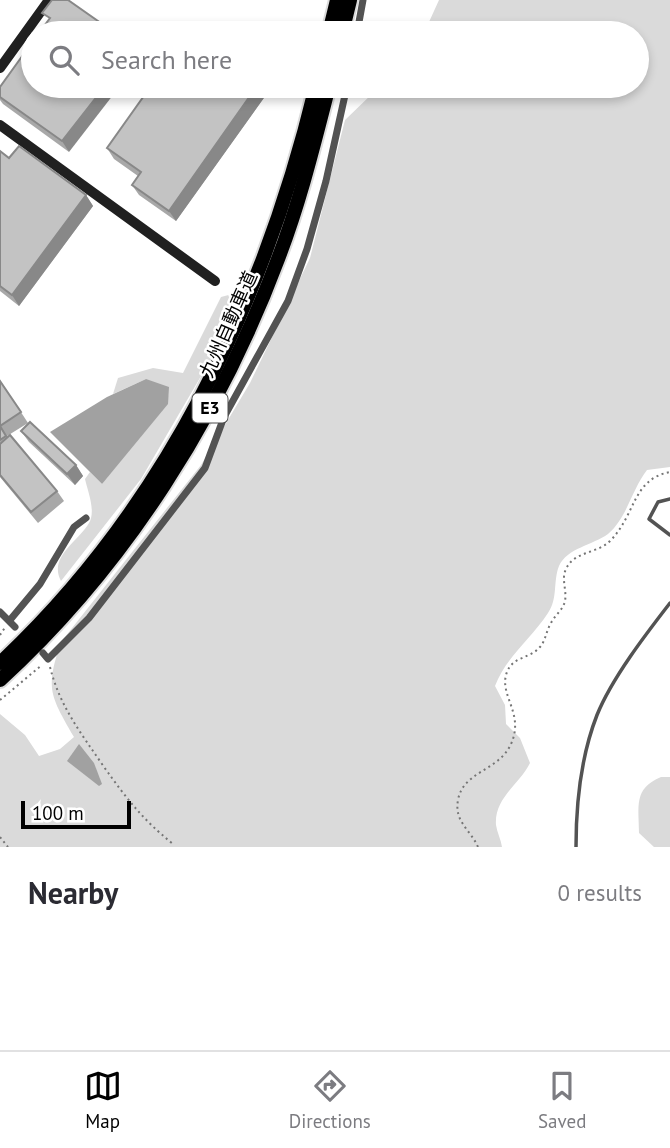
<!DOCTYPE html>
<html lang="en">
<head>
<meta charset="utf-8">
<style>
  :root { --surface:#fff; --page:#f2f2f3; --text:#2b2b33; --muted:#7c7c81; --line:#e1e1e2; --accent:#000 }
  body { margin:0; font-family:"PT Sans","Noto Sans JP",sans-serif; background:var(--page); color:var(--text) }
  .scale { position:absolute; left:21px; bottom:18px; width:110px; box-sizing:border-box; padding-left:7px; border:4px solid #000; border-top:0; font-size:19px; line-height:24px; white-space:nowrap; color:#000; -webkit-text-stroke:5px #fff; paint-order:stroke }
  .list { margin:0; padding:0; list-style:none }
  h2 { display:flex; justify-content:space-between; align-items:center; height:91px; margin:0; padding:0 28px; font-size:30px }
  h2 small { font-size:23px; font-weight:400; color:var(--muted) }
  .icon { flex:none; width:38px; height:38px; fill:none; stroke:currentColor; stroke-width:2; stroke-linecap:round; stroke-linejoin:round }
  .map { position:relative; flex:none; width:670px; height:847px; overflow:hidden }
  .search { position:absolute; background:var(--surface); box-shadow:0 4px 10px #0003; left:21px; right:21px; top:21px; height:77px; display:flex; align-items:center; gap:18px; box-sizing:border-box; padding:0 24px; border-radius:38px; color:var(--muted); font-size:26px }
  .sheet { height:203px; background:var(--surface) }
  nav { display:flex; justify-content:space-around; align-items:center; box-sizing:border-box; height:98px; border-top:2px solid var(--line); background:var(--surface); font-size:19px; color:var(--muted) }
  nav a { display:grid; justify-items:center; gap:4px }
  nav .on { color:var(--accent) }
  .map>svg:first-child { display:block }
  .green { fill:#dadada }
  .water { fill:#a1a1a1 }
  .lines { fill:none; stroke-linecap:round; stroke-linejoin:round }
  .highway-casing { stroke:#dbdbdb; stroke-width:18 }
  .path { stroke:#757575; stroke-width:2; stroke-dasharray:2 3.5; stroke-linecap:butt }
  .lane { stroke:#535353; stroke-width:3.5 }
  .street { stroke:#535353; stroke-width:7 }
  .secondary { stroke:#202020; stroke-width:10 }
  .highway { stroke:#000; stroke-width:14 }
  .wall { fill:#a8a8a8 }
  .shaded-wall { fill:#888 }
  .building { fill:#c3c3c3; stroke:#888; stroke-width:2 }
  .labels { text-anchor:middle; stroke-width:5; stroke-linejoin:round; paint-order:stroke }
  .shield { fill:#fff; stroke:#4c4c4c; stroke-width:2 }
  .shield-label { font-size:18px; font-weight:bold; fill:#000 }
  .street-label { font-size:19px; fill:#000; stroke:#fff }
</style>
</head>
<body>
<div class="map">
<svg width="670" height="847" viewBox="0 0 670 847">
  <rect width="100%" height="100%" fill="#fff"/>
  <g class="green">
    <path d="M439,0H670V467L647,470C632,489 627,518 608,534C593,545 567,548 559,566C553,581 558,599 548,613C531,639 506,657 495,686L505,705L506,724L520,738L530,763C519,785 494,798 496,825C497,832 501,840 502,847H0V714L25,735L39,756L60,749L74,737C50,695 45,689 61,642L201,465L250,383L310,258L345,120L374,92L376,86H637V33H424Z"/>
    <path d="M240,292L211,359L141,479L61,581C48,557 79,541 89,523C96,511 88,492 85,479L90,472L102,484L146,379L113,394L118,378L153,368L183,373L221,297Z"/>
    <path d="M661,777H670V847H654L639,833C639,806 633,789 661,777Z"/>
  </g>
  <g class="water">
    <polygon points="146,379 169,387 168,404 102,484 50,432 107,397"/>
    <polygon points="79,744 94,763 102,784 99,786 67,761"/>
  </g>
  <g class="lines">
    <defs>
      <g id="highway">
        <polyline points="329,33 337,0"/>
        <polyline points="342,33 350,0"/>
        <path d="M0,663C165,509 264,302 316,86"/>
        <path d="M0,680C125,566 219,416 278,259C300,202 314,144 329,86"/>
      </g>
    </defs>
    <use href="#highway" class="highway-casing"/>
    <g class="path">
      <polyline points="0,635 6,626"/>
      <path d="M50,667C60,707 81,733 104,767C127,799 142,819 173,844"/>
      <polyline points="0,700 42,665"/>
      <polyline points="0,837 8,847"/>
      <path d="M478,847C470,829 454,822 458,800C463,771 499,771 511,744C525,713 498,695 507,672C513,656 530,659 540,647C546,640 546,631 551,623C555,615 563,610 565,601C567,590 561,579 566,569C574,551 597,554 610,541C636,515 632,479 670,472"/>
    </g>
    <g class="lane">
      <polyline points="670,499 658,502 649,519 670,535"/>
      <path d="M576,847C576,804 581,756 597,715C612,678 646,634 670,603"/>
    </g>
    <g class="street">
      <polyline points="357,33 363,0"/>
      <polyline points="0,612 15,627"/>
      <polyline points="10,620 40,584 74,527 86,518"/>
      <polyline points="43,653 48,659 89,618 205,468 224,417 288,301 307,249 326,181 347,86"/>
    </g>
    <g class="secondary">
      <polyline points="0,68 49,0"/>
      <polyline points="0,125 215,281"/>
    </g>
    <use href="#highway" class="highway"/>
  </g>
  <g class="wall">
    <polygon points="33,41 69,152 3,104 0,100 0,87"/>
    <polygon points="151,86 260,86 266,95 176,221 139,195 132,185 138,176 114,159 107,148"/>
    <polygon points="0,151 9,158 86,195 93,206 19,306 0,291"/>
    <polygon points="0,380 28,423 7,436 57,491 64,501 38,523 0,477"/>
    <polygon points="21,431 76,465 83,476 75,485 29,442"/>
  </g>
  <g class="shaded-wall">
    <polygon points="105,86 120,86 69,152 62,141"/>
    <polygon points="257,86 260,86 266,95 176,221 169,211"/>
    <polygon points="86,195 93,206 19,306 12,295"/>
    <polygon points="76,465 83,476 75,485 67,474"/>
  </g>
  <g class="building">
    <polygon points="52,0 68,0 115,33 39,33 50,18 42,13"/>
    <polygon points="33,41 33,86 105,86 62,141 0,97 0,87"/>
    <polygon points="151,86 257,86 169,211 132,185 141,172 107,148"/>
    <polygon points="19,146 86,195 12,295 0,286 0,151 9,158"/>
    <polygon points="0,381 21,412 0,426"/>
    <polygon points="30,422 76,465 67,474 21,431"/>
    <polygon points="0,426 6,436 0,440"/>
    <polygon points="10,435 57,491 31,512 0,475 0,444"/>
  </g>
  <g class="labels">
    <rect class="shield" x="192.5" y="393.5" width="35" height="29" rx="5"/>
    <g class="shield-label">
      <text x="210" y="414">E3</text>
    </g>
    <g class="street-label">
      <text transform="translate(228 324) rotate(-66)" y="7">九州自動車道</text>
    </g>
  </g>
</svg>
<div class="scale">100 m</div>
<div class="search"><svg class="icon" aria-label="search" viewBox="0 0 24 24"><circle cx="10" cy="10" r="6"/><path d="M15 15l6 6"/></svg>Search here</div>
</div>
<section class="sheet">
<h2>Nearby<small>0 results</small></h2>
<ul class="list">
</ul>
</section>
<nav>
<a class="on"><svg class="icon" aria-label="map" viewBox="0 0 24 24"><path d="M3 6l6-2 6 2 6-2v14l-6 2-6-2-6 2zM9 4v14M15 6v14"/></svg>Map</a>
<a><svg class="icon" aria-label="directions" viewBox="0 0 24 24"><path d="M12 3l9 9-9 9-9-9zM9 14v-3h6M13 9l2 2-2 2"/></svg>Directions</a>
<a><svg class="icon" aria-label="saved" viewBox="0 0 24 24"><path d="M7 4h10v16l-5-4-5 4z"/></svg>Saved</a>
</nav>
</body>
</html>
